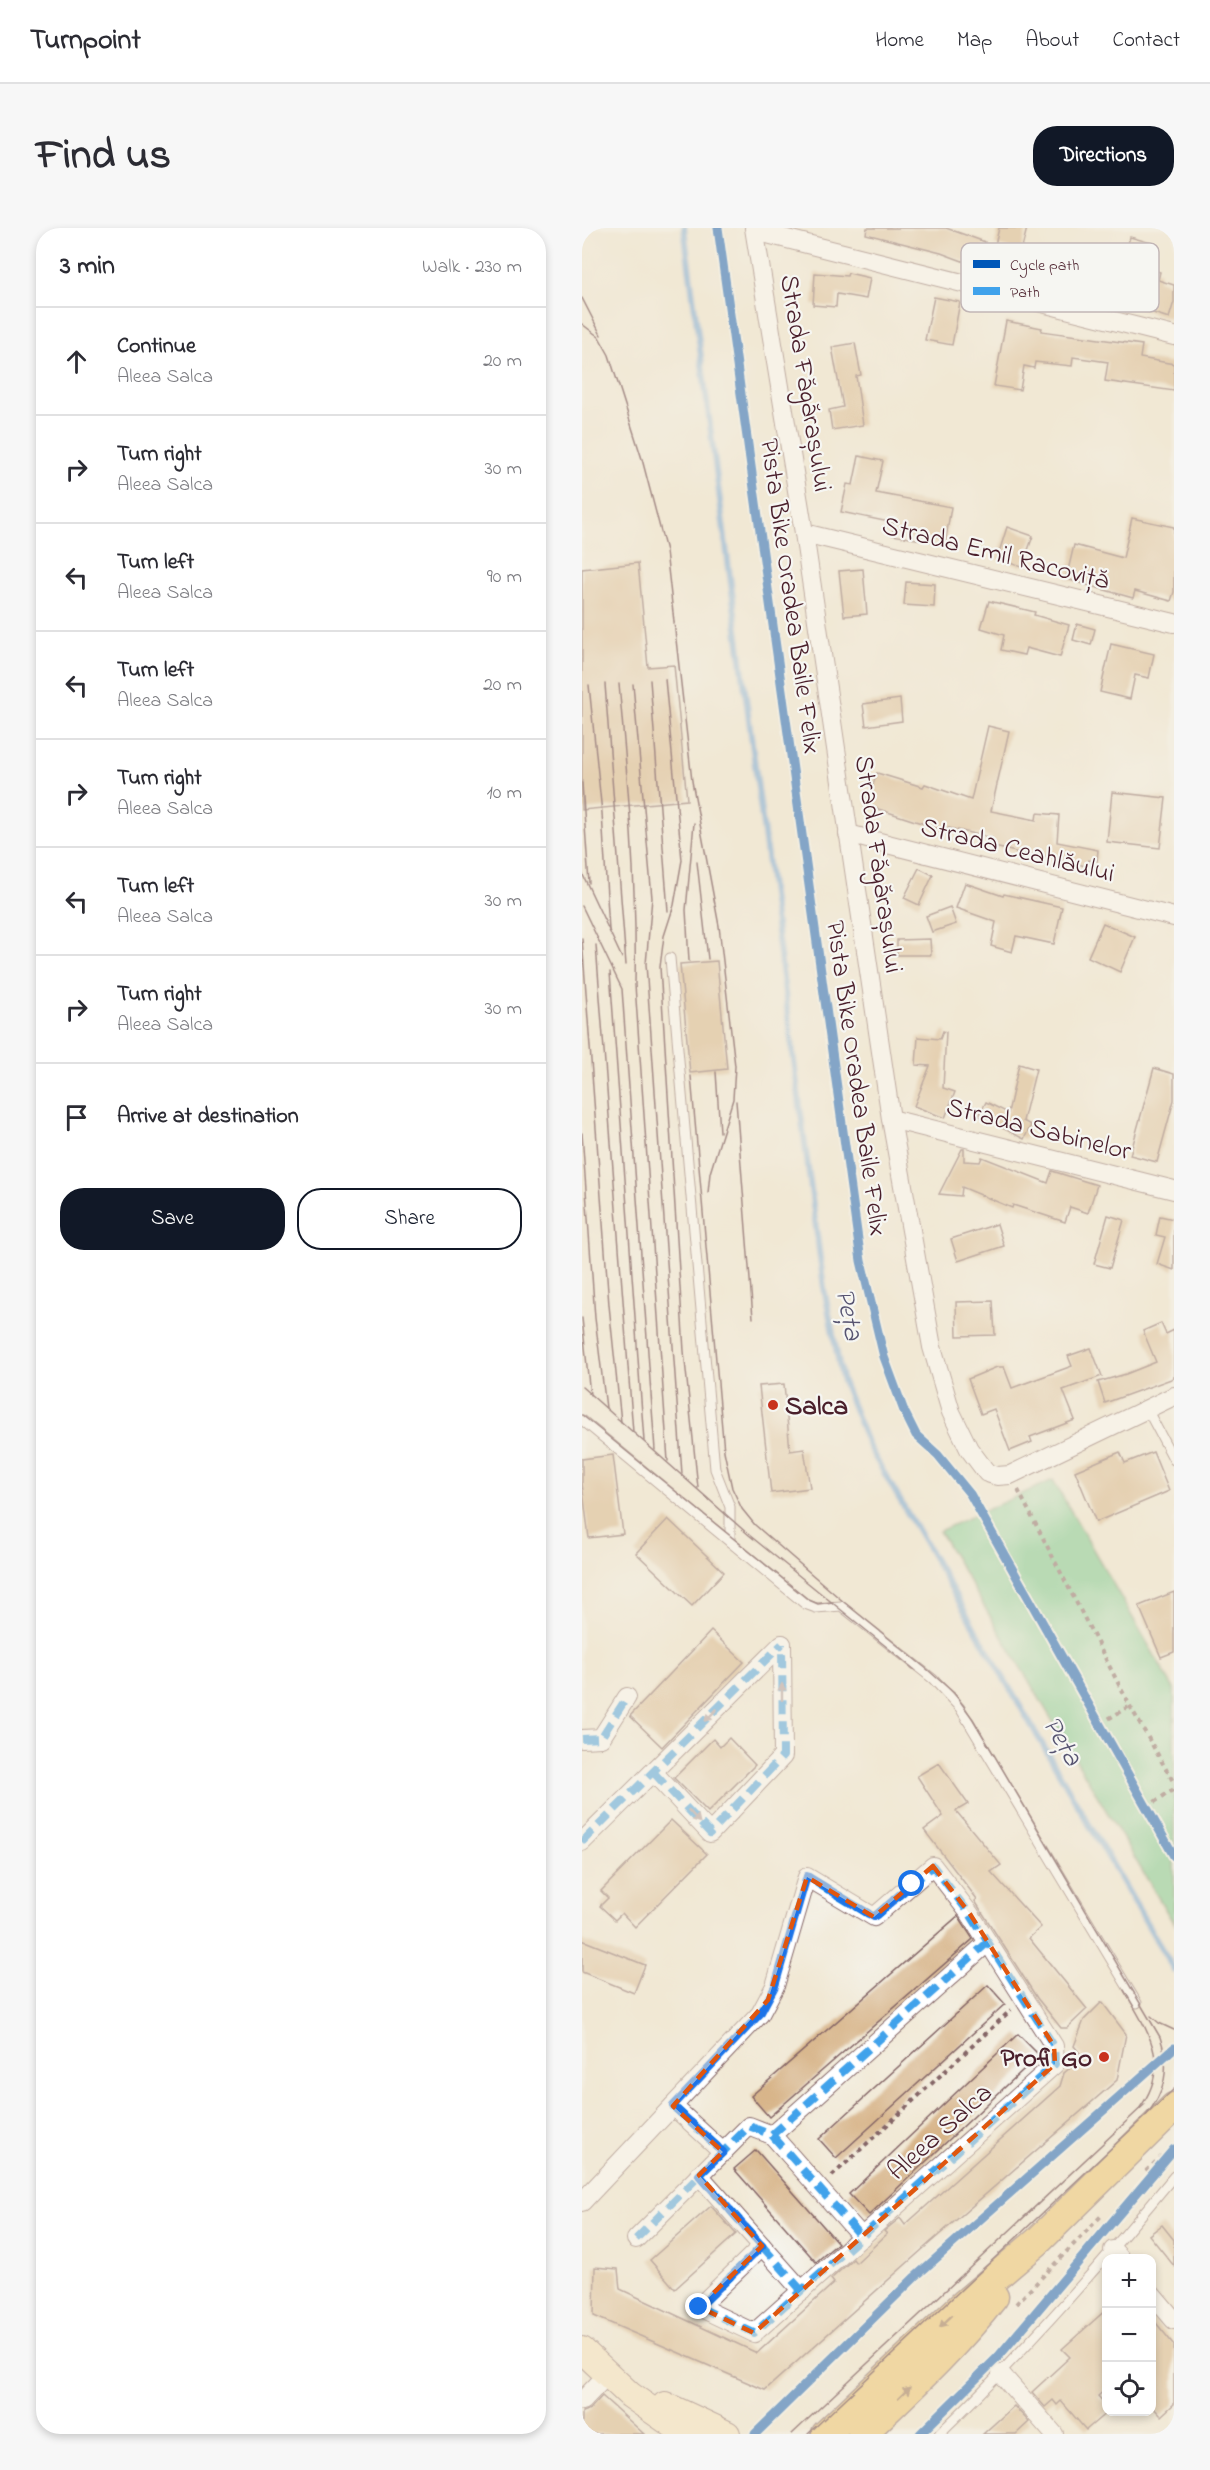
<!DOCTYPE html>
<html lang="en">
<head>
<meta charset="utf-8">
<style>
  :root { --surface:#fff; --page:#f7f7f7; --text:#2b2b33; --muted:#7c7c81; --line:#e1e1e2; --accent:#111827 }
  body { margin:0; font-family:"Indie Flower",sans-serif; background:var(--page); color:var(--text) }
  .controls { position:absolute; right:18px; bottom:18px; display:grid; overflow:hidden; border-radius:12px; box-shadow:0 3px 9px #0003 }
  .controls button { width:54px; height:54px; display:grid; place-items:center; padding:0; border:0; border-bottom:2px solid var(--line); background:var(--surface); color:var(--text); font:30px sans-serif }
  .stop { position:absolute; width:18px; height:18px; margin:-14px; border:4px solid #1a73e8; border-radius:50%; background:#fff }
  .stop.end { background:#1a73e8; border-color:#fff; box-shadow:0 2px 6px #0008 }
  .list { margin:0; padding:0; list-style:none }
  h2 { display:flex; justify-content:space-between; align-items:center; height:78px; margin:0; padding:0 24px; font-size:26px }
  h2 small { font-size:20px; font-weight:400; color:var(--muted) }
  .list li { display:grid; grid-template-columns:39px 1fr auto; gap:18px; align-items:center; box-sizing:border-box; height:108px; padding:0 24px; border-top:2px solid var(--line) }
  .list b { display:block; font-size:22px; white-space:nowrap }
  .list p { margin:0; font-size:20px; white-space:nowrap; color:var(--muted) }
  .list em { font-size:20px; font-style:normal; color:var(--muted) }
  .actions { display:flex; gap:12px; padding:18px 24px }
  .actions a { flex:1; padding:14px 0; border:2px solid var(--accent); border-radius:24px; text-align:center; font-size:21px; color:var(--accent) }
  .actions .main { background:var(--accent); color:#fff }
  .icon { flex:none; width:33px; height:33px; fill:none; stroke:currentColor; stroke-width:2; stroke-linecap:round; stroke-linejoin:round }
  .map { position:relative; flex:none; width:592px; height:2206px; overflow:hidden; border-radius:24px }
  header { display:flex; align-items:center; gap:36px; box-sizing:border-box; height:84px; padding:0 30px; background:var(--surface); border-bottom:2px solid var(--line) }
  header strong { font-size:28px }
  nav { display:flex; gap:33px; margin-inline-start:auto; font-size:21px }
  .intro { display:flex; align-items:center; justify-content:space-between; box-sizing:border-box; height:144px; padding:0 36px }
  h1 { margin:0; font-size:42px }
  .button { padding:15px 27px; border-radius:24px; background:var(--accent); color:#fff; font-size:21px; font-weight:700 }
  main { display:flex; gap:36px; padding:0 36px }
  aside { flex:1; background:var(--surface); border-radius:24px; box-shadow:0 3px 9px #0003 }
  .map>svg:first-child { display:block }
  .green { fill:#76cb8f; stroke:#60755d; stroke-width:1.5 }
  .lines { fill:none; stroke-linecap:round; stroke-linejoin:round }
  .stream { stroke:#6ba3d9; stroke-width:6 }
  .building { fill:#d8b58a }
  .service-casing { stroke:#846566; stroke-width:11 }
  .minor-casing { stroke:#846566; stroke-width:20 }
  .secondary-casing { stroke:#846566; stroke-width:28 }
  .primary-casing { stroke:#846566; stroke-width:31 }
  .path { stroke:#846566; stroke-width:4; stroke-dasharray:4.5 4.5; stroke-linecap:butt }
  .service { stroke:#fff; stroke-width:9 }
  .minor { stroke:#fff; stroke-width:18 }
  .secondary { stroke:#f9e7c3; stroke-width:26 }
  .primary { stroke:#efc469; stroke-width:28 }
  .tram { stroke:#4a1f2b; stroke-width:1.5 }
  .quiet { stroke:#40a2eb; stroke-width:8; stroke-dasharray:15 8; stroke-linecap:butt }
  .cycleway-casing { stroke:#f6f6f2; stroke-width:13 }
  .cycleway { stroke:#0057b8; stroke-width:9 }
  .oneway { fill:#ae9aa0 }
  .oneway2 { fill:#946947 }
  .route { stroke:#1a73e8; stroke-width:8 }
  .marked { fill:none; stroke:#e0560e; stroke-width:4.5; stroke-dasharray:12 8; stroke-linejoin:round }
  .poi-dot { fill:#c8321e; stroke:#f6f6f2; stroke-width:2 }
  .labels { text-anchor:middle; stroke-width:4.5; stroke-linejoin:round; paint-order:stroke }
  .street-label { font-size:27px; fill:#4a1f2b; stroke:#f6f6f2 }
  .poi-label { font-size:27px; font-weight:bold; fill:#4a1f2b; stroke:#f6f6f2; text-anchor:start }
  .water-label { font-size:28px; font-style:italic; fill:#575471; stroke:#f6f6f2 }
  .key { fill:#f6f6f2; stroke:#c2b6b6; stroke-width:1.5 }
  .key-label { font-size:16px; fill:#4a1f2b }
</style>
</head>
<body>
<header>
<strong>Turnpoint</strong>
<nav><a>Home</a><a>Map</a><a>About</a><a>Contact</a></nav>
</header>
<div class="intro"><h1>Find us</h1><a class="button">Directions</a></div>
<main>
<aside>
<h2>3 min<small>Walk · 230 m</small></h2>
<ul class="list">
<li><svg class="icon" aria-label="ahead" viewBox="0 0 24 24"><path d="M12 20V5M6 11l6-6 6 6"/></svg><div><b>Continue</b><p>Aleea Salca</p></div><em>20 m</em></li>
<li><svg class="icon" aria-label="right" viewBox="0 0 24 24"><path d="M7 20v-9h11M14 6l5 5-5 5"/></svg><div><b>Turn right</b><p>Aleea Salca</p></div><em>30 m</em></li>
<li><svg class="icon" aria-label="left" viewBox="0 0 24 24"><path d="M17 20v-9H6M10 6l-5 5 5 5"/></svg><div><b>Turn left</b><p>Aleea Salca</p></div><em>90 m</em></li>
<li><svg class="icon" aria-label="left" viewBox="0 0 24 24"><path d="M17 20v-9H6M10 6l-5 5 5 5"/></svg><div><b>Turn left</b><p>Aleea Salca</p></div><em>20 m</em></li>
<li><svg class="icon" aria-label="right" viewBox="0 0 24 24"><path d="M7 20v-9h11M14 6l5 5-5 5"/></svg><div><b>Turn right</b><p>Aleea Salca</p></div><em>10 m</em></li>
<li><svg class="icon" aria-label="left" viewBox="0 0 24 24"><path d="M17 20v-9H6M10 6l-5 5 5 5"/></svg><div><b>Turn left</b><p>Aleea Salca</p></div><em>30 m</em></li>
<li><svg class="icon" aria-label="right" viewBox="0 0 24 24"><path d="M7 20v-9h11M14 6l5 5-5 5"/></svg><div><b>Turn right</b><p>Aleea Salca</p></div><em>30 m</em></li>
<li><svg class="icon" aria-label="arrive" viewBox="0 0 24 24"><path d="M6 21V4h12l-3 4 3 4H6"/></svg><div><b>Arrive at destination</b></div></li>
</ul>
<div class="actions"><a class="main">Save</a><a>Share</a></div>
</aside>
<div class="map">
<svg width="592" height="2206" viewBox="0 0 592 2206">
  <rect width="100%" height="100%" fill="#f6f6f2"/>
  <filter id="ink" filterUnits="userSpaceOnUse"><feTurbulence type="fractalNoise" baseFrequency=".0167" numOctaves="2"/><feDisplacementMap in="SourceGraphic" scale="12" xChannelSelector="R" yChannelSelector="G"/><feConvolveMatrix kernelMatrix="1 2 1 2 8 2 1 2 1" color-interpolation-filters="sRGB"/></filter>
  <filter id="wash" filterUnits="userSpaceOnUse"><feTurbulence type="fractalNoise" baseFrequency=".008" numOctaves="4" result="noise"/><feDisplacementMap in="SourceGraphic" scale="24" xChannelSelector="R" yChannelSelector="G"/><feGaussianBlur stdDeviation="1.35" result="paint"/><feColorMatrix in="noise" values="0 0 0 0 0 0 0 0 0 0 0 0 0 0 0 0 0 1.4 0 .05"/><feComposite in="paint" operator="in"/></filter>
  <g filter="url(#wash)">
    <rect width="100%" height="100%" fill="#f1e8d4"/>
    <polygon class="green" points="471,1252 592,1461 592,1696 357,1303"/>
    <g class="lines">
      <polyline class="stream" points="102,0 242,1060 260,1151 287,1219 592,1742"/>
    </g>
    <g id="blocks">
      <g class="building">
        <polygon points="285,0 364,0 403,14 394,38 359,25 284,6"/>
        <polygon points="417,0 445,0 439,24 413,17"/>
        <polygon points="548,9 569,15 561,39 578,44 576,52 592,57 592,74 587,90 499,62 498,65 463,56 472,21 539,40"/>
        <polygon points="233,45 265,48 266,45 288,50 284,71 255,66 254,79 231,77"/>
        <polygon points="352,69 378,74 370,117 343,112"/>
        <polygon points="424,93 460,100 459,103 560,117 558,130 592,136 592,163 523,153 526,134 491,129 490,138 453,134 452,140 442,138 438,162 412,158"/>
        <polygon points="273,115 279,147 274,148 281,197 250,202 247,182 261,179 250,119"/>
        <polygon points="277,228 301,233 294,265 369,279 363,316 310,307 312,295 259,284 265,256 271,257"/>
        <polygon points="550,290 592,299 592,364 589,373 553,363 551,370 484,351 492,317 541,330"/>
        <polygon points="425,299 451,308 440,339 415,331"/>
        <polygon points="56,335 66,439 92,437 105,572 0,582 0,341"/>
        <polygon points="281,341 285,386 262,388 257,343"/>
        <polygon points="324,354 353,356 352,379 322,377"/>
        <polygon points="407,373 453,384 452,387 487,397 478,429 444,420 442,427 419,422 422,407 399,400"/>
        <polygon points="495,396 513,401 509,417 491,412"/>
        <polygon points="529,416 572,426 567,450 553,447 548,471 518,464"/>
        <polygon points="318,471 320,493 284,498 281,476"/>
        <polygon points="406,498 427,503 409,583 454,592 455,585 477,587 475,614 516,622 515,633 506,632 504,638 479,633 479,630 442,626 408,618 410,610 362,599 361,602 284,577 295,545 341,559 343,556 389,572"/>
        <polygon points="530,564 584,570 578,620 525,614"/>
        <polygon points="337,640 351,647 337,677 322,670"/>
        <polygon points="383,655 421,668 422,666 480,679 472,716 434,708 430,724 409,718 414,694 374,680"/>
        <polygon points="368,679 374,696 350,704 344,688"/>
        <polygon points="521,695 553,709 538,744 506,729"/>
        <polygon points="348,711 349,727 315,727 315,712"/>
        <polygon points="135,733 145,841 108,845 98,736"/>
        <polygon points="361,803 364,804 361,860 373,864 363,890 332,878 348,838 334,837 336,809 358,811"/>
        <polygon points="437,836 454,841 441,893 449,897 442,911 397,888 404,874 426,885"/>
        <polygon points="572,840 592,846 592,872 575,934 548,927"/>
        <polygon points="380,921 382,921 382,933 398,934 400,929 466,955 470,943 515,957 506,985 488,979 483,994 431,977 430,980 380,959 379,968 357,966"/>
        <polygon points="526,987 542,992 528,1040 512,1036"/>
        <polygon points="578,988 592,991 592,1042 575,1036 583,1009 574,1007"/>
        <polygon points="415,996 422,1018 376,1033 369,1011"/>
        <polygon points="411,1073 413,1107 375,1108 374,1074"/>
        <polygon points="579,1095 584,1106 592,1102 592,1150 523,1175 516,1154 544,1146 574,1134 561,1103"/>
        <polygon points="509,1120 520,1148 481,1162 493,1192 448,1209 450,1214 428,1223 412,1181 399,1186 386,1151 415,1139 422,1139 430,1160 490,1138 486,1128"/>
        <polygon points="202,1156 208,1223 222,1221 228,1260 189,1265 177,1158"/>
        <polygon points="538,1224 543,1235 571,1224 587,1263 514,1294 493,1243"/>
        <polygon points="31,1227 41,1306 7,1310 0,1255 0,1231"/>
        <polygon points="86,1291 142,1344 110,1378 54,1325"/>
        <polygon points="592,1364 592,1424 579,1429 557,1378"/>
        <polygon points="129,1403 162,1434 80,1519 48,1488"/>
        <polygon points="147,1510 173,1537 126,1584 92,1550 131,1511 138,1519"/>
        <polygon points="357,1535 386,1576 374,1583 419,1637 409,1644 459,1699 447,1710 505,1781 485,1800 479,1800 455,1770 393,1673 395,1671 342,1602 361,1588 335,1548"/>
        <polygon points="89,1592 125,1626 53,1699 40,1685 33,1692 18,1678 26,1670 19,1663"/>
        <polygon points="376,1688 391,1711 187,1889 169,1868"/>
        <polygon points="0,1712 63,1737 52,1765 0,1744"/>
        <polygon points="406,1757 423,1776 254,1930 237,1911"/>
        <polygon points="520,1774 544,1806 535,1852 342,2020 183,2162 12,2088 13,2039 36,2041 38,2061 175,2125 252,2055 249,2051 271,2031 274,2035 305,2006 302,2003 318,1990 323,1997 478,1858 482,1845 501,1829 492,1818 502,1792"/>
        <polygon points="436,1806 457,1827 287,1987 267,1966"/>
        <polygon points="174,1922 256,2015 234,2034 152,1941"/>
        <polygon points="129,1978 154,2006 93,2061 68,2032"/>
        <polygon points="580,1997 592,2012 592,2038 567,2007"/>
        <polygon points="525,2081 525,2160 516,2168 525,2178 525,2184 504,2202 479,2173 475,2177 471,2172 463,2179 450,2164 488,2129 480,2121"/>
        <polygon points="570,2090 592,2117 592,2176 579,2188 570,2178"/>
        <polygon points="20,2168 62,2206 0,2206 0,2184 8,2181"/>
        <polygon points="432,2178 447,2194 434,2206 401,2206"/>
      </g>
    </g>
  </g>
  <g filter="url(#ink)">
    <use href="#blocks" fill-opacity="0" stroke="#846566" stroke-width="1.5"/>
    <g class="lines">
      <defs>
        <g id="service">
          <polyline points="88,730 133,1241 148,1279 148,1314"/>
          <polyline points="565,1181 592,1232"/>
          <polyline points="0,1192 223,1376 234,1380 259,1378 351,1451 378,1480 555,1775"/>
          <path d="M357,2206C441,2125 518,2038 592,1948"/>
        </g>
        <g id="minor">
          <polyline points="172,0 222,305 309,891 350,1119 369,1184 387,1221 405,1245 415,1248 428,1247 592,1168"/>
          <polyline points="173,3 592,108"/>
          <polyline points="222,305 592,395"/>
          <polyline points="266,606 592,689"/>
          <polyline points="309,891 592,962"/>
          <polyline points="0,1511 19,1510 45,1469"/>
          <polyline points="72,1545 128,1605 201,1528 200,1416"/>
          <polyline points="0,1614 200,1416"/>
          <polyline points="91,1878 141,1924"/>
          <polyline points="190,1907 280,2009"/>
          <polyline points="0,1974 178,1786 193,1758 225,1649 292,1689 351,1638 388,1686 472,1818 473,1836 172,2105 117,2079 180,2018 117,1947"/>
          <polyline points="54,2011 167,1898 190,1907 405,1715"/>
          <polyline points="180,2018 220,2063"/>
          <polyline points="531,2022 538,2030"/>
          <polyline points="570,2066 592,2092"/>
          <polyline points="419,2146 472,2206"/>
          <polyline points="0,2173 26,2146"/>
        </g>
        <g id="secondary">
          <polyline points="0,2122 48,2167 104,2206"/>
          <polyline points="83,2177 145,2206"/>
        </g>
        <g id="primary">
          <polyline points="244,2206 383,2075 455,2014 592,1879"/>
          <path d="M280,2206C326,2162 373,2119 412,2069"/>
        </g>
      </defs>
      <use href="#service" class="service-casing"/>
      <use href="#minor" class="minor-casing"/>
      <use href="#secondary" class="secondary-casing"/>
      <use href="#primary" class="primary-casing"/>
      <g class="path">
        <polyline points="436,1262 548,1478 592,1555"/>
        <polyline points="519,1495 548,1478"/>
        <polyline points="565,1579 592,1561"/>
        <polyline points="564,1943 592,1917"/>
        <polyline points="250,1948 429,1782"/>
        <polyline points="434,2076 521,1986"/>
      </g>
      <use href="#service" class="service"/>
      <use href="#minor" class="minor"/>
      <use href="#secondary" class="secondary"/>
      <use href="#primary" class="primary"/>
      <g class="tram">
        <polyline points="0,70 19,107"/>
        <polyline points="0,96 17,109 27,127 60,231 84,323 110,553 137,698 153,838 151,871 128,945 126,965"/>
        <polyline points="83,451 100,632 92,677 82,708 78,739 102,1123 116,1260"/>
        <polyline points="68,452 86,683"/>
        <polyline points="23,456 44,737"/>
        <path d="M37,456C46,556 55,656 53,757L86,1233"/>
        <polyline points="51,456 70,670 64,736 100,1246"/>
        <polyline points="7,457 20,585 27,702"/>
        <polyline points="0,555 7,655"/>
        <polyline points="115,634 126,731"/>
        <polyline points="0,645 40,730"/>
        <polyline points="0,678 40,761 73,1222"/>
        <polyline points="0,710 27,1077 39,1194"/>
        <polyline points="14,717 51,1204"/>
        <polyline points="107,733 104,682 112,595"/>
        <polyline points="28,744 62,1213"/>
        <polyline points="134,844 138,904"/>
        <path d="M109,848L142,1223L150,1260L160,1281L173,1297L263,1375L346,1442L372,1465L391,1491L578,1809C589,1841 583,1864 563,1889"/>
        <polyline points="154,873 171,1090"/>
        <polyline points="0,905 13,1090 24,1180"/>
        <polyline points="0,1090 8,1167"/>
        <polyline points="0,1159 167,1307 333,1442"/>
        <polyline points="0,1187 227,1372 236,1376 251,1374"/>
        <path d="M542,1762C567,1805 590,1837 557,1881"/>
        <polyline points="569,1788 577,1795 592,1802"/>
        <polyline points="210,2206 563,1876"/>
        <polyline points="226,2206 592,1861"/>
      </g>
      <g class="quiet">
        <polyline points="0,1511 19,1510 45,1469"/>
        <polyline points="72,1545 128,1605 201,1528 200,1416"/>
        <polyline points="0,1614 200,1416"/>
        <polyline points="91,1878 141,1924"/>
        <polyline points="190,1907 280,2009"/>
        <polyline points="117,1947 180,2018 117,2079 172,2105 473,1836 472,1818 388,1686 351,1638 292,1689 225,1649"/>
        <polyline points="54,2011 167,1898 190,1907 405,1715"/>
        <polyline points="180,2018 220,2063"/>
      </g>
      <defs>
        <g id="cycleway">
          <polyline points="136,0 279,1033 302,1129 322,1183 334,1207 356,1227 388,1266 592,1628"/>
          <polyline points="173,2206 333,2049 592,1820"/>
          <polyline points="338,2206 416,2129 592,1921"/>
        </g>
      </defs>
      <use href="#cycleway" class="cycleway-casing"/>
      <use href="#cycleway" class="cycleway"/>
    </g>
    <defs><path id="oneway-solid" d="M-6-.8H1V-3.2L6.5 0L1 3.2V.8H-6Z" transform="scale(1.5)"/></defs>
    <g class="oneway">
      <use href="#oneway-solid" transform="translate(200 1464) rotate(-90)"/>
      <use href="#oneway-solid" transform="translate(129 1487) rotate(135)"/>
      <use href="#oneway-solid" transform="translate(112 1588) rotate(47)"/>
    </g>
    <g class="oneway2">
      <use href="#oneway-solid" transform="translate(364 2093) rotate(137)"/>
      <use href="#oneway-solid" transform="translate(322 2165) rotate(-44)"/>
    </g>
  </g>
  <g class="lines" filter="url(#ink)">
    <polyline class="route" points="117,2079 180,2018 117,1947 141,1924 91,1878 178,1786 193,1758 225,1648 292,1689 330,1656"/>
  </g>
  <path d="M0 0H592V2206H0ZM351,1638L388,1686L472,1818L473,1836L172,2105L117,2079L180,2018L117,1947L141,1924L91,1878L186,1772L225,1649L292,1689Z" fill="#f1e8d4" fill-opacity=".55" fill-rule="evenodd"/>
  <path class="marked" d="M351,1638L388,1686L472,1818L473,1836L172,2105L117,2079L180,2018L117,1947L141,1924L91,1878L186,1772L225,1649L292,1689Z"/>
  <g class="poi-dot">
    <circle cx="191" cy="1177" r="6"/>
    <circle cx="522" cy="1829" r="6"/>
  </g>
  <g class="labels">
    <g class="street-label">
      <text transform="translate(225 155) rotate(81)" y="9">Strada Făgărașului</text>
      <text transform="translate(414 324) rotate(14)" y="9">Strada Emil Racoviță</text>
      <text transform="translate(210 368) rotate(82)" y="9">Pista Bike Oradea Baile Felix</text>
      <text transform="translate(436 621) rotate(14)" y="9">Strada Ceahlăului</text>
      <text transform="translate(298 636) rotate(82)" y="9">Strada Făgărașului</text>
      <text transform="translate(276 850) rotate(82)" y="9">Pista Bike Oradea Baile Felix</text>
      <text transform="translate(457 900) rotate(14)" y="9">Strada Sabinelor</text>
      <text transform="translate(357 1903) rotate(-42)" y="9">Aleea Salca</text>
    </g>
    <g class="poi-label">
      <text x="203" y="1186">Salca</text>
      <text x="510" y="1838" text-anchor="end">Profi Go</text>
    </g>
    <g class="water-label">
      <text transform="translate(269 1086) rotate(79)" y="10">Peța</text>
      <text transform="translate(482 1512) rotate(60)" y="10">Peța</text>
    </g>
  </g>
  <rect x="379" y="15" width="198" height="69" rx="9" class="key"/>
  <rect x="391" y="32" width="27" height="8" fill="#0057b8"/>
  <rect x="391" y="59" width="27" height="8" fill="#40a2eb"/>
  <g class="key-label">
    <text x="428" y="42">Cycle path</text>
    <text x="428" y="69">Path</text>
  </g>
</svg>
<div class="controls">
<button>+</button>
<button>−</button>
<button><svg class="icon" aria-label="locate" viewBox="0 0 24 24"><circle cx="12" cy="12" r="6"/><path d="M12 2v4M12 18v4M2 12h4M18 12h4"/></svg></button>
</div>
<div class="stop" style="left:330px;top:1656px"></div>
<div class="stop end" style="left:117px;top:2079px"></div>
</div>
</main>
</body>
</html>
